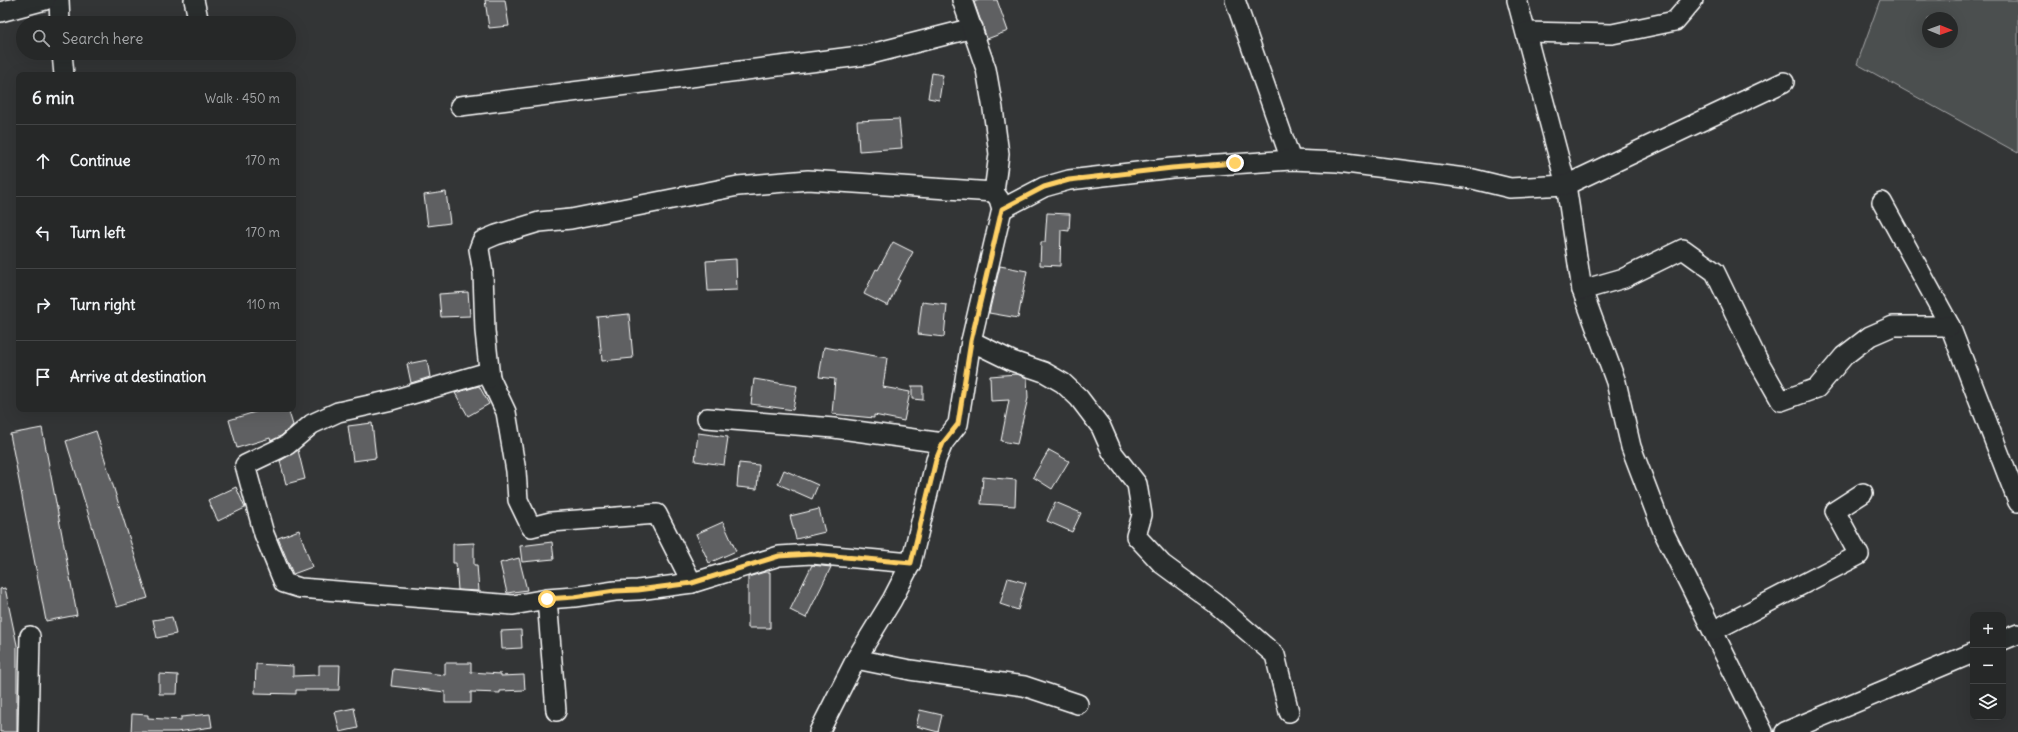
<!DOCTYPE html>
<html lang="en">
<head>
<meta charset="utf-8">
<style>
  :root { --surface:#262828; --page:#323434; --text:#f1f3f6; --muted:#a4a6a8; --line:#424445 }
  body { margin:0; font-family:Delius,sans-serif; background:var(--page); color:var(--text) }
  .controls { position:absolute; right:12px; bottom:12px; display:grid; overflow:hidden; border-radius:8px; box-shadow:0 4px 16px #0002 }
  .controls button { width:36px; height:36px; display:grid; place-items:center; padding:0; border:0; border-bottom:1px solid var(--line); background:var(--surface); color:var(--text); font:20px sans-serif }
  .compass { position:absolute; left:1922px; top:12px; width:36px; height:36px; border-radius:50%; background:var(--surface); box-shadow:0 4px 16px #0002; rotate:91deg }
  .stop { position:absolute; width:12px; height:12px; margin:-9px; border:3px solid #ffd166; border-radius:50%; background:#fff }
  .stop.end { background:#ffd166; border-color:#fff; box-shadow:0 1px 4px #0008 }
  .list { margin:0; padding:0; list-style:none }
  h2 { display:flex; justify-content:space-between; align-items:center; height:52px; margin:0; padding:0 16px; font-size:17px }
  h2 small { font-size:13px; font-weight:400; color:var(--muted) }
  .list li { display:grid; grid-template-columns:26px 1fr auto; gap:12px; align-items:center; box-sizing:border-box; height:72px; padding:0 16px; border-top:1px solid var(--line) }
  .list b { display:block; font-size:15px; white-space:nowrap }
  .list em { font-size:13px; font-style:normal; color:var(--muted) }
  .icon { flex:none; width:22px; height:22px; fill:none; stroke:currentColor; stroke-width:2; stroke-linecap:round; stroke-linejoin:round }
  .map { position:relative; flex:none; width:2018px; height:732px; overflow:hidden }
  .search { position:absolute; background:var(--surface); box-shadow:0 4px 16px #0002; left:16px; top:16px; width:280px; height:44px; display:flex; align-items:center; gap:10px; box-sizing:border-box; padding:0 14px; border-radius:22px; color:var(--muted); font-size:15px }
  .panel { position:absolute; background:var(--surface); box-shadow:0 4px 16px #0002; left:16px; top:72px; width:280px; height:340px; border-radius:8px }
  .map>svg:first-child { display:block }
  .green { fill:#4c4f50; stroke:#a6a7a8; fill-rule:evenodd }
  .building { fill:#5f6162; stroke:#fff }
  .lines { fill:none; stroke-linecap:round; stroke-linejoin:round }
  .minor-casing { stroke:#fff; stroke-width:22 }
  .minor { stroke:#2a2d2e; stroke-width:19 }
  .route { stroke:#ffd166; stroke-width:5 }
</style>
</head>
<body>
<div class="map">
<svg width="2018" height="732" viewBox="0 0 2018 732">
  <rect width="100%" height="100%" fill="#333536"/>
  <filter id="ink" filterUnits="userSpaceOnUse"><feTurbulence type="fractalNoise" baseFrequency=".025" numOctaves="2"/><feDisplacementMap in="SourceGraphic" scale="8" xChannelSelector="R" yChannelSelector="G"/><feConvolveMatrix kernelMatrix="1 2 1 2 8 2 1 2 1" color-interpolation-filters="sRGB"/></filter>
  <g filter="url(#ink)">
    <path class="green" d="M1880,0H2018V153L1857,64ZM1928,18H1952V42H1928Z"/>
    <g class="building">
      <polygon points="485,0 505,0 509,26 489,28"/>
      <polygon points="979,0 997,0 1008,31 987,39 974,2"/>
      <polygon points="932,73 943,75 939,100 928,98"/>
      <polygon points="899,119 902,148 859,151 857,121"/>
      <polygon points="446,192 450,223 428,226 424,195"/>
      <polygon points="1047,213 1070,214 1069,231 1061,230 1060,266 1040,265 1041,242 1045,242"/>
      <polygon points="893,242 913,252 898,280 900,280 888,306 864,294 876,269 878,270"/>
      <polygon points="736,259 737,290 708,291 706,261"/>
      <polygon points="1000,266 1027,271 1018,318 989,313"/>
      <polygon points="468,292 470,316 441,317 439,294"/>
      <polygon points="922,302 947,305 944,337 918,334"/>
      <polygon points="629,314 633,358 602,361 598,317"/>
      <polygon points="824,347 887,358 883,387 910,392 904,421 874,415 874,418 832,414 835,379 819,377"/>
      <polygon points="427,360 430,377 411,383 407,364"/>
      <polygon points="1017,374 1027,378 1028,398 1017,444 1001,441 1009,400 991,401 990,376"/>
      <polygon points="754,379 797,386 793,410 751,404"/>
      <polygon points="479,386 489,404 468,416 455,393"/>
      <polygon points="912,386 923,386 923,400 912,399"/>
      <polygon points="265,409 288,409 293,425 281,436 271,441 270,438 237,448 229,420"/>
      <polygon points="372,423 376,458 353,461 348,426"/>
      <polygon points="42,428 77,615 46,621 10,434"/>
      <polygon points="96,431 148,598 117,607 66,441"/>
      <polygon points="698,433 728,437 724,465 695,461"/>
      <polygon points="298,450 305,479 286,484 280,461"/>
      <polygon points="1049,450 1069,461 1052,489 1033,477"/>
      <polygon points="739,463 759,465 757,489 737,487"/>
      <polygon points="784,470 818,485 812,499 778,484"/>
      <polygon points="983,477 1016,480 1015,506 981,504"/>
      <polygon points="236,487 245,508 218,521 208,500"/>
      <polygon points="1055,502 1081,513 1072,532 1047,521"/>
      <polygon points="819,509 825,532 796,539 790,516"/>
      <polygon points="723,522 736,551 709,563 696,534"/>
      <polygon points="299,530 312,567 293,574 278,538"/>
      <polygon points="552,542 554,559 522,562 520,546"/>
      <polygon points="474,543 474,565 477,565 479,591 458,590 456,563 453,563 453,544"/>
      <polygon points="519,558 527,590 507,593 500,563"/>
      <polygon points="812,565 831,567 806,618 790,610"/>
      <polygon points="765,572 770,572 770,628 748,628 748,577"/>
      <polygon points="1008,578 1026,583 1018,610 1000,604"/>
      <polygon points="5,588 17,645 17,732 0,732 0,589"/>
      <polygon points="172,617 176,634 157,638 153,620"/>
      <polygon points="521,630 522,648 502,649 501,631"/>
      <polygon points="445,663 471,663 471,672 501,674 501,676 524,675 525,690 500,691 500,693 471,692 471,703 445,703 445,692 391,686 393,669 445,675"/>
      <polygon points="256,664 293,666 293,676 319,675 319,665 340,665 339,690 296,690 296,694 255,693"/>
      <polygon points="159,674 178,675 177,694 159,694"/>
      <polygon points="354,708 358,728 340,732 335,712"/>
      <polygon points="920,710 942,715 938,732 916,726"/>
      <polygon points="132,714 148,715 148,718 181,720 181,717 210,714 212,727 177,732 131,732"/>
    </g>
    <g class="lines">
      <defs>
        <g id="minor">
          <polyline points="59,0 60,23"/>
          <polyline points="194,0 199,23"/>
          <polyline points="1235,0 1291,160"/>
          <polyline points="1517,0 1566,185 1582,290 1616,382 1631,447 1663,531 1763,732"/>
          <polyline points="0,12 45,0"/>
          <polyline points="1526,32 1612,34 1675,21 1693,0"/>
          <polyline points="62,53 64,75"/>
          <polyline points="460,106 867,55 973,28"/>
          <polyline points="1882,202 1950,326 2018,502"/>
          <polyline points="1002,209 1044,187 1069,180 1172,168 1291,160 1338,162 1473,179 1510,188 1566,185 1784,82"/>
          <polyline points="1582,290 1624,278 1683,249 1715,272 1756,357 1781,401 1817,388 1844,356 1870,336 1893,326 1950,326"/>
          <polyline points="971,341 1012,361 1044,372 1063,383 1079,398 1101,427 1112,452 1137,484 1142,515 1136,536 1162,564 1215,603 1275,655 1289,712"/>
          <polyline points="490,378 506,412 516,471 518,500 531,527 551,522 657,514 692,583"/>
          <polyline points="707,418 834,428 943,443"/>
          <polyline points="911,563 812,554 779,556 692,583 638,590 615,591 574,597 547,599 513,605 300,588 284,583 264,534 245,465 287,445 312,424 338,412 392,400 481,374 490,378 485,331 483,273 479,249 482,241 496,235 539,222 571,219 738,186 808,180 994,192"/>
          <polyline points="547,599 556,711"/>
          <polyline points="1713,631 1859,555 1835,511 1863,493"/>
          <polyline points="2003,640 2018,634"/>
          <polyline points="856,659 910,670 1024,686 1078,704"/>
          <polyline points="28,732 30,636"/>
          <polyline points="819,732 856,659 892,600 911,563 936,460 943,443 958,424 971,341 1002,209 999,199 994,192 999,154 993,109 986,69 962,0"/>
          <polyline points="1785,732 1973,653"/>
        </g>
      </defs>
      <use href="#minor" class="minor-casing"/>
      <use href="#minor" class="minor"/>
    </g>
  </g>
  <g class="lines" filter="url(#ink)">
    <polyline class="route" points="547,599 574,597 615,591 638,590 692,583 779,556 812,554 911,563 936,460 943,443 958,424 971,341 1002,209 1044,187 1069,180 1172,168 1235,163"/>
  </g>
</svg>
<div class="controls">
<button>+</button>
<button>−</button>
<button><svg class="icon" aria-label="layers" viewBox="0 0 24 24"><path d="M12 4l9 5-9 5-9-5zM3 14l9 5 9-5"/></svg></button>
</div>
<svg class="compass" viewBox="-18 -18 36 36"><path d="M0-13l5 13h-10z" fill="#e53935"/><path d="M0 13l5-13h-10z" fill="#a4a6a8"/></svg>
<div class="stop" style="left:547px;top:599px"></div>
<div class="stop end" style="left:1235px;top:163px"></div>
<div class="search"><svg class="icon" aria-label="search" viewBox="0 0 24 24"><circle cx="10" cy="10" r="6"/><path d="M15 15l6 6"/></svg>Search here</div>
<section class="panel">
<h2>6 min<small>Walk · 450 m</small></h2>
<ul class="list">
<li><svg class="icon" aria-label="ahead" viewBox="0 0 24 24"><path d="M12 20V5M6 11l6-6 6 6"/></svg><div><b>Continue</b></div><em>170 m</em></li>
<li><svg class="icon" aria-label="left" viewBox="0 0 24 24"><path d="M17 20v-9H6M10 6l-5 5 5 5"/></svg><div><b>Turn left</b></div><em>170 m</em></li>
<li><svg class="icon" aria-label="right" viewBox="0 0 24 24"><path d="M7 20v-9h11M14 6l5 5-5 5"/></svg><div><b>Turn right</b></div><em>110 m</em></li>
<li><svg class="icon" aria-label="arrive" viewBox="0 0 24 24"><path d="M6 21V4h12l-3 4 3 4H6"/></svg><div><b>Arrive at destination</b></div></li>
</ul>
</section>
</div>
</body>
</html>
